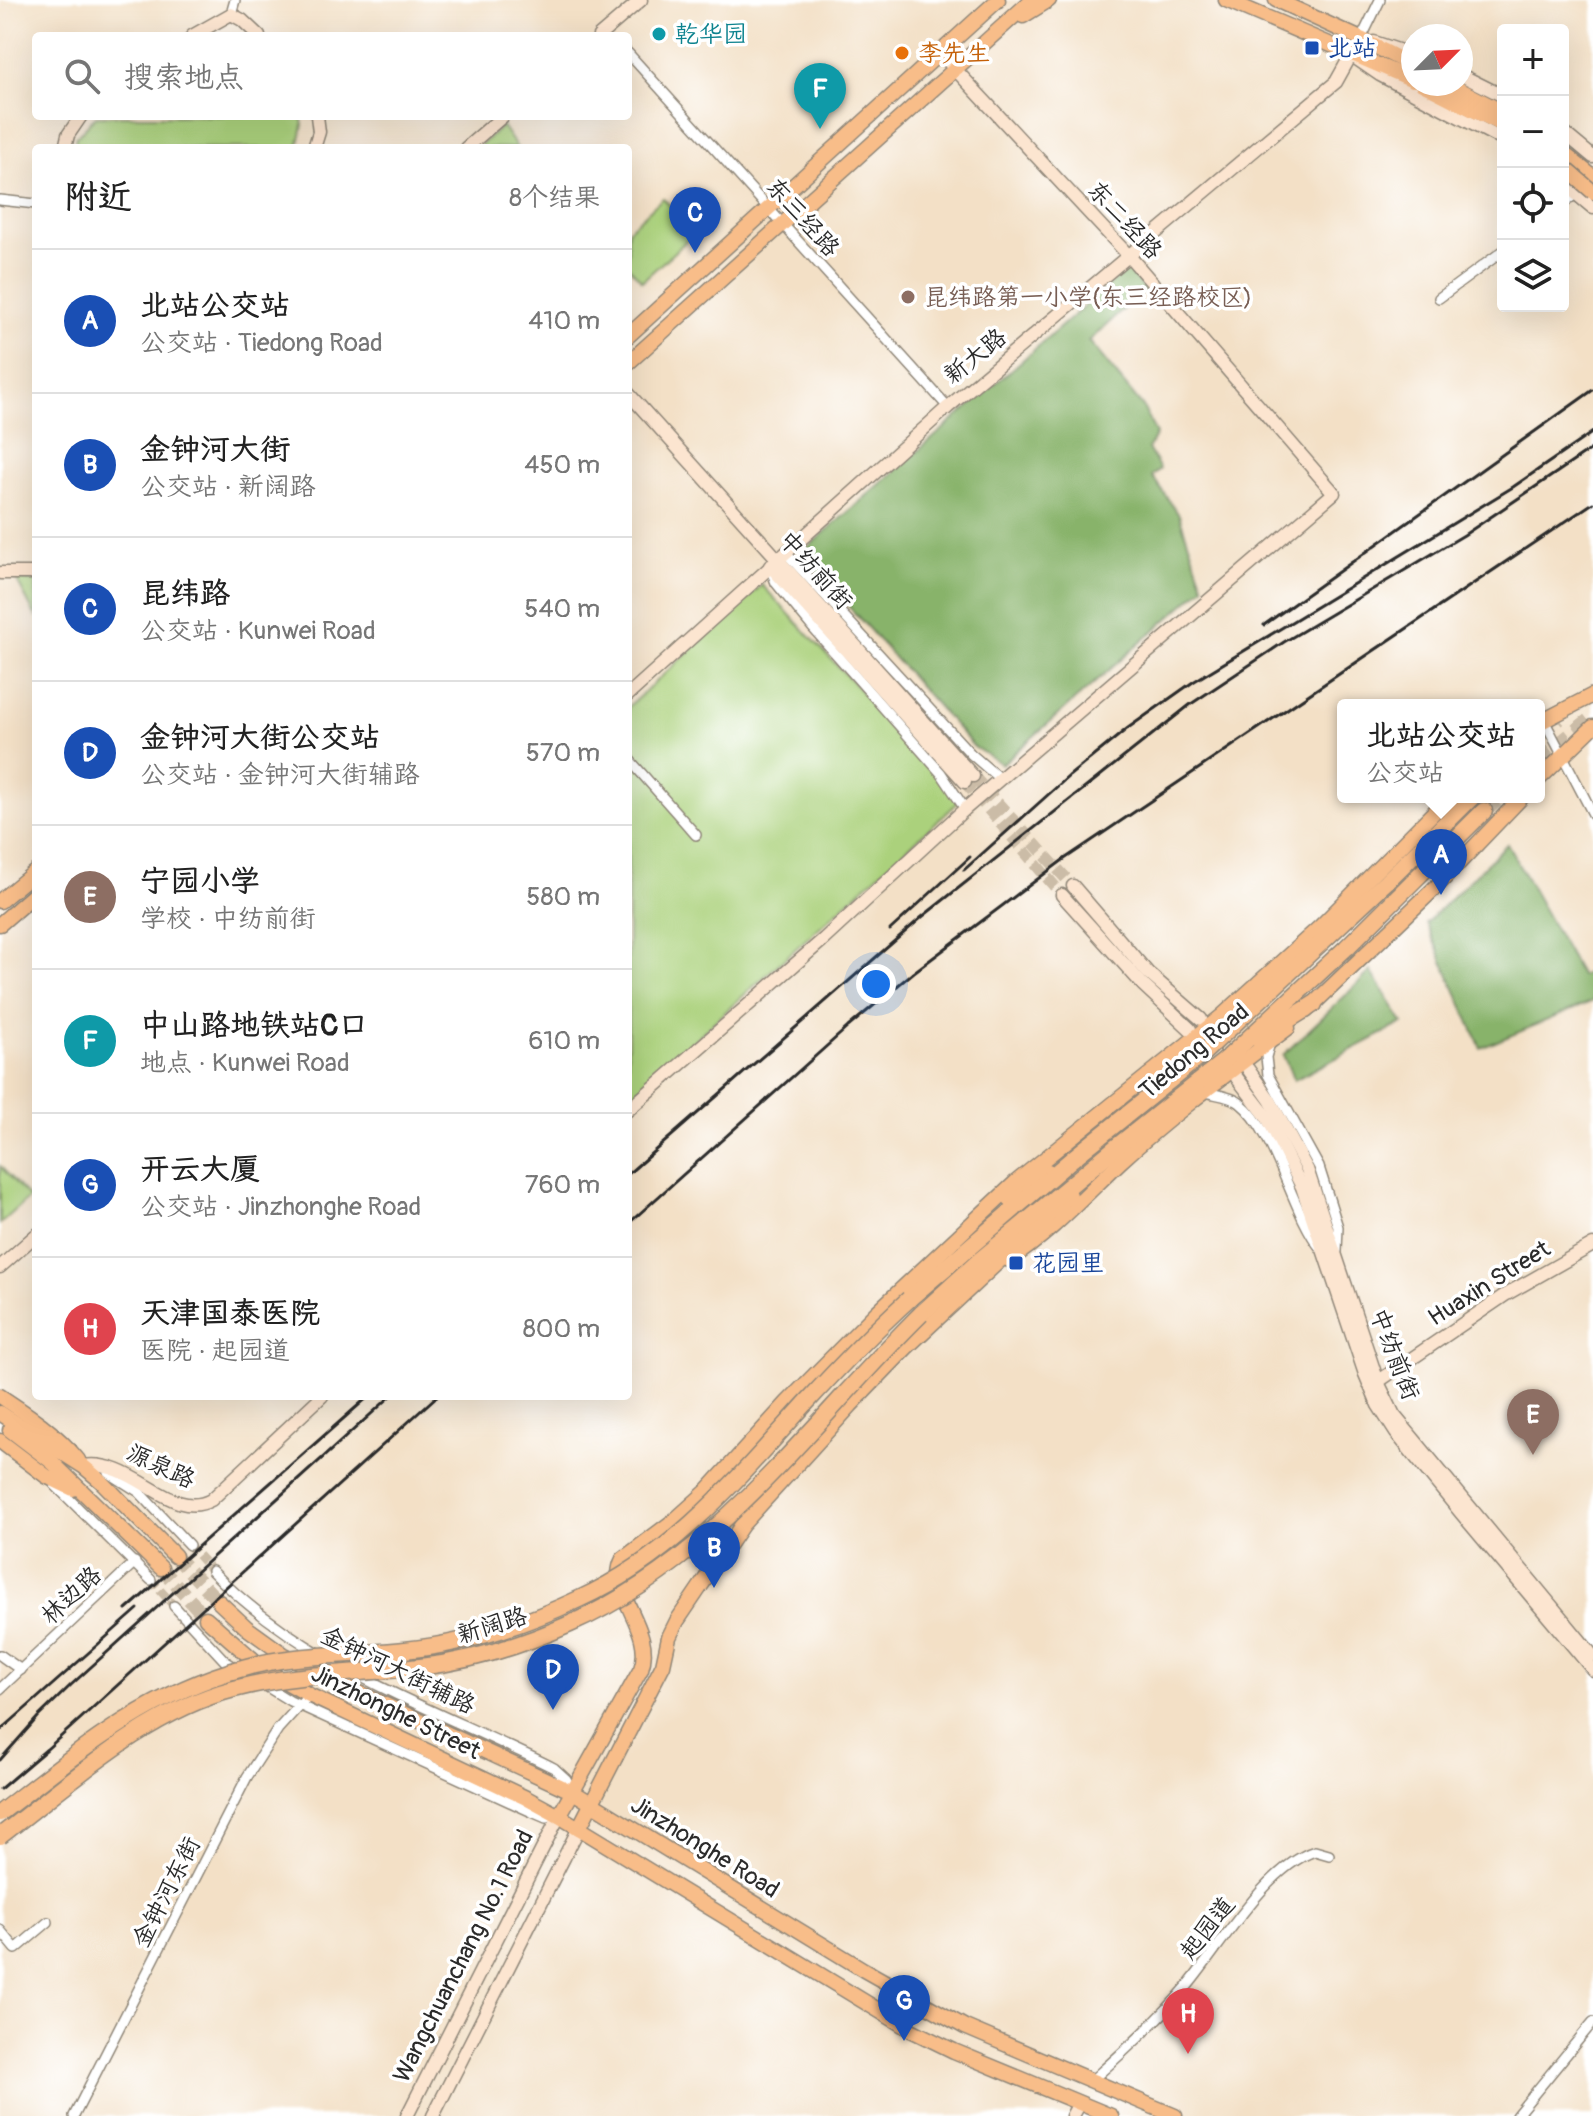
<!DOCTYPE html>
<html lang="zh">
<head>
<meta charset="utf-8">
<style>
  :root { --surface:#fff; --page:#f6f6f6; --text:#222; --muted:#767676; --line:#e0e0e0; --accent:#0f766e }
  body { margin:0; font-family:Pangolin,"LXGW WenKai TC",sans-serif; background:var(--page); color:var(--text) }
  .controls { position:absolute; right:24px; top:24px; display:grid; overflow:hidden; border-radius:8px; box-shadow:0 8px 32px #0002 }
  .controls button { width:72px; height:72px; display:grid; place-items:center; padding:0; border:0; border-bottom:2px solid var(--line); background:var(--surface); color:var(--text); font:40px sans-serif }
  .compass { position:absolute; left:1401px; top:24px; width:72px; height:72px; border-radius:50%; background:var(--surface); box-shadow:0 8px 32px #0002; rotate:66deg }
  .you { position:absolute; left:876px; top:984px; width:28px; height:28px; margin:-20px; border:6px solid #fff; border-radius:50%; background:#1a73e8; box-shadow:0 0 0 12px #1a73e833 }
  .badge { display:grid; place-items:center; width:52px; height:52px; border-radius:50%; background:var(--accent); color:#fff; font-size:26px; font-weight:700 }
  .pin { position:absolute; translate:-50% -66px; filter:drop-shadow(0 2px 4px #0008) }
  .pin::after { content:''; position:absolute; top:42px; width:28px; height:24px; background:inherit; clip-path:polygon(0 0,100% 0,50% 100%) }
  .popup { position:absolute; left:1337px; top:699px; width:208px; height:104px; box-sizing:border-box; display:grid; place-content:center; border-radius:8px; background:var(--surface); filter:drop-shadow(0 2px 6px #0005); font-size:26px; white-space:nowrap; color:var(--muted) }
  .popup b { font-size:30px; color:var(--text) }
  .popup::after { content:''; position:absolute; left:50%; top:100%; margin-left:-16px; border:16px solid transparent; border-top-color:var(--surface) }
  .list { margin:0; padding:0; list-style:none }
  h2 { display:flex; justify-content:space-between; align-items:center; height:104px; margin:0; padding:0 32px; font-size:34px }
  h2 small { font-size:26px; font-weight:400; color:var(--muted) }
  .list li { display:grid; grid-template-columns:52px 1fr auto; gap:24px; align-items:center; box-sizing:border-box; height:144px; padding:0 32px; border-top:2px solid var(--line) }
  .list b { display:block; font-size:30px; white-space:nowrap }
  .list p { margin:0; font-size:26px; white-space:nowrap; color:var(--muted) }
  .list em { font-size:26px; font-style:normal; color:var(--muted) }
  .icon { flex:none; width:44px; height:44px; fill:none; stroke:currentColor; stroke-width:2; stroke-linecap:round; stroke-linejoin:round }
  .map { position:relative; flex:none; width:1593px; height:2116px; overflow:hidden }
  .search { position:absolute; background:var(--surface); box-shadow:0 8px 32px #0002; left:32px; top:32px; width:600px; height:88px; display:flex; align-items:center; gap:20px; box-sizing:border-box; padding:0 28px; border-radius:8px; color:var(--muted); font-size:30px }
  .panel { position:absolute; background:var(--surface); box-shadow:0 8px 32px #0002; left:32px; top:144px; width:600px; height:1256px; border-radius:8px }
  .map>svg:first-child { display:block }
  .green { fill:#abd17b; stroke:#6b7e53; stroke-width:2 }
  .forest { fill:#88b36b; stroke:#5a6f4b; stroke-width:2 }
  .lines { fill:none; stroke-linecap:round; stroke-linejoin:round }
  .street-tunnel { stroke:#cbbca7; stroke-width:9; stroke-dasharray:9 4.5; stroke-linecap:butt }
  .secondary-tunnel { stroke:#cbbca7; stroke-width:12; stroke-dasharray:12 6; stroke-linecap:butt }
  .primary-tunnel { stroke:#cbbca7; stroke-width:14; stroke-dasharray:14 7; stroke-linecap:butt }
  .highway-tunnel { stroke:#cbbca7; stroke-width:16; stroke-dasharray:16 8; stroke-linecap:butt }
  .street-casing { stroke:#8f8678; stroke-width:12 }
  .secondary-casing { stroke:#8f8678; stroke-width:15 }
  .primary-casing { stroke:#8f8678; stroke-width:17 }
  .highway-casing { stroke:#8f8678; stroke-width:19 }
  .street { stroke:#fff; stroke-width:9 }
  .secondary { stroke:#fce5d0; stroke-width:12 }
  .primary { stroke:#f8bd89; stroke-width:14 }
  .highway { stroke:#f8bd89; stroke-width:16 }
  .rail { stroke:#2b2b2b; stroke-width:3 }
  .primary-bridge-casing { stroke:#8f8678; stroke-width:17; stroke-linecap:butt }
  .highway-bridge-casing { stroke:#8f8678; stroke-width:19; stroke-linecap:butt }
  .primary-bridge { stroke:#f8bd89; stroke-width:14 }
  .highway-bridge { stroke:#f8bd89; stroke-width:16 }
  .culture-dot { fill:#0f9aa8; stroke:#fff; stroke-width:3 }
  .transit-dot { fill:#1a4fb4; stroke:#fff; stroke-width:3 }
  .food-dot { fill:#e8710a; stroke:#fff; stroke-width:3 }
  .education-dot { fill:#8d6e63; stroke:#fff; stroke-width:3 }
  .labels { text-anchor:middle; stroke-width:7; stroke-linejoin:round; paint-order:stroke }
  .culture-label { font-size:24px; fill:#0d838f; stroke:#fff; text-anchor:start }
  .transit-label { font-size:24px; fill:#164399; stroke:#fff; text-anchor:start }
  .food-label { font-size:24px; fill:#c56008; stroke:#fff; text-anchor:start }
  .street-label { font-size:24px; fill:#2b2b2b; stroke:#fff }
  .education-label { font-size:24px; fill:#785e54; stroke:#fff; text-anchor:start }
</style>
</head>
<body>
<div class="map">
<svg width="1593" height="2116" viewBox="0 0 1593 2116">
  <rect width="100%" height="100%" fill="#fff"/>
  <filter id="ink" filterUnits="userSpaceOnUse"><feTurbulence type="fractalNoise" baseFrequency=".0125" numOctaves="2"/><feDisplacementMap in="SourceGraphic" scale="16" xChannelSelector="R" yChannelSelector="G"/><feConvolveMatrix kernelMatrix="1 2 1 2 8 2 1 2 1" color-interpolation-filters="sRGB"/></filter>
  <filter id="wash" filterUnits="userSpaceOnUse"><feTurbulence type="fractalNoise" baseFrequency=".006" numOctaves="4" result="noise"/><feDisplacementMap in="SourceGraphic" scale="32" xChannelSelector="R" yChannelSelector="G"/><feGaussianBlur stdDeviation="1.8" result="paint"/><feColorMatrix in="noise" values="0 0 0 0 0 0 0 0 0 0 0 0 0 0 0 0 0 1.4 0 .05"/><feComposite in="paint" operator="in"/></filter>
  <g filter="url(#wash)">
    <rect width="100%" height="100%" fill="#f3e0c6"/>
    <g class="green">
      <polygon points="96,116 301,116 303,125 298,148 74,148 76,137"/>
      <polygon points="502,126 517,148 477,148"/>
      <polygon points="663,198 695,233 642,281 628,266 628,230"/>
      <polygon points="16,579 36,581 36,617"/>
      <polygon points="762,585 962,799 633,1095 628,1090 628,707"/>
      <polygon points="0,1166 29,1198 0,1224"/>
    </g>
    <g class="forest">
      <polygon points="1127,269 1145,290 1089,341 1143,407 1156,434 1148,449 1160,469 1152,476 1179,515 1204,587 1002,764 974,747 801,553"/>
      <polygon points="1507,844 1581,976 1593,970 1593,1001 1481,1048 1426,923"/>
      <polygon points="1371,971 1403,1023 1294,1080 1283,1055"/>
    </g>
  </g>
  <g filter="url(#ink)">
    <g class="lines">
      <g class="street-tunnel">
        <polyline points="189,1545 212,1571"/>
        <polyline points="151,1580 174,1606"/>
      </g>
      <g class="secondary-tunnel">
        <polyline points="973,776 1073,886"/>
        <polyline points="965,782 1062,895"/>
      </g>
      <g class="primary-tunnel">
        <polyline points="175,1556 219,1602"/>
        <polyline points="161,1568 206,1618"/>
      </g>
      <g class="highway-tunnel">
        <polyline points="1539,735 1559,718"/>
        <polyline points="1539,761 1593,718"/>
        <polyline points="1484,811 1499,797"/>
      </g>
      <defs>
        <g id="street">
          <polyline points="231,14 235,0"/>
          <polyline points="1361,39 1380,0"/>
          <polyline points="628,53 948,407"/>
          <polyline points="0,200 36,204"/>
          <polyline points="1563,204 1579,191"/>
          <polyline points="1439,298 1503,251"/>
          <polyline points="786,553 971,754 1000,779"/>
          <polyline points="771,570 776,583 812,627 941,773 965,809"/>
          <polyline points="1544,720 1593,814"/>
          <polyline points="628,758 696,835"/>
          <polyline points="1270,1043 1266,1057 1268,1075 1319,1167 1338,1227 1337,1251"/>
          <path d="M1205,1092C1216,1095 1231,1096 1240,1103C1276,1131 1291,1211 1321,1249"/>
          <polyline points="109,1473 139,1492 189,1545"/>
          <polyline points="54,1484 151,1580"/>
          <path d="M212,1571C305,1667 437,1709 554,1768L566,1779L573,1792"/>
          <polyline points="174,1606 225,1661 290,1701 532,1812 546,1818 558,1816"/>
          <polyline points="0,1655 21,1670"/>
          <polyline points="0,1689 135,1562"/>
          <polyline points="0,1930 16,1949 48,1922"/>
          <path d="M1091,2081C1123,2052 1156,2023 1184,1990C1218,1951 1265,1867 1315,1851L1329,1855"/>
          <polyline points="74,2116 247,1777 278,1729 309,1695"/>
          <polyline points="1516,2116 1593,2022"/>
        </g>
        <g id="secondary">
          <polyline points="192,36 231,14 242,20 259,36"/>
          <polyline points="599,36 641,0"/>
          <polyline points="1374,42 1413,55"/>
          <polyline points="1461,75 1503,96"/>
          <polyline points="1563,132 1593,157"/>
          <polyline points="65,148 68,135 81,116"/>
          <polyline points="314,148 319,132 317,116"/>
          <polyline points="466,148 503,116"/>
          <polyline points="1563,183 1593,208"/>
          <polyline points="628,393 973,776"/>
          <polyline points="770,566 965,782"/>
          <polyline points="0,573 36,573"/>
          <polyline points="628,695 948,407 1336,82 1351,55 1380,75 1503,140"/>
          <polyline points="1073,886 1148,973 1201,1019"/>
          <polyline points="1062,895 1143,985 1190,1029"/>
          <polyline points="1248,1069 1270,1100 1307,1169 1378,1382 1394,1415 1593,1656"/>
          <polyline points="1237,1078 1267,1117 1302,1187 1365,1374 1378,1405 1396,1433 1461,1513 1593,1670"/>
          <polyline points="628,1110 824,939 965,809 1334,493 1130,257 941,54"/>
          <polyline points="0,1267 36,1235"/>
          <polyline points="1373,1385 1505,1295 1593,1245"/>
          <path d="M83,1466C135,1458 170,1522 211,1500L322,1396"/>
          <polyline points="407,2116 559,1816"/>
          <polyline points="433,2116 579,1828"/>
          <polyline points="1072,2116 1079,2103"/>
        </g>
        <g id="primary">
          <polyline points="1226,0 1413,80"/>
          <polyline points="1276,0 1361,39 1413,66"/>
          <polyline points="1023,16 1049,0"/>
          <polyline points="1422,84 1503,125"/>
          <polyline points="1449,84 1503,112"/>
          <polyline points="1563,153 1593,177"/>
          <polyline points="628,336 998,0"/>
          <polyline points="628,363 1032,0"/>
          <polyline points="1539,723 1593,695"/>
          <polyline points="1539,779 1593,727"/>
          <polyline points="0,901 36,871"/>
          <polyline points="0,924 36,893"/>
          <polyline points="1306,1011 1437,886 1522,797"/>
          <polyline points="1010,1199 1048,1171"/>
          <path d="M1009,1260C1051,1233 1084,1196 1120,1162C1172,1114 1231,1071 1288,1028"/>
          <path d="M0,1396C29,1415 56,1433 78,1460"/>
          <polyline points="0,1413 83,1466 102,1482 175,1556"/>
          <polyline points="10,1430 52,1462 161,1568"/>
          <polyline points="0,1441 46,1476 73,1489"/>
          <polyline points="219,1602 247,1628 283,1654 351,1689 573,1792 864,1970 965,2027 1175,2116"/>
          <polyline points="206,1618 265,1670 309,1695 526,1798 559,1816 911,2030 954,2051 1111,2116"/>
          <path d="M559,1816L641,1669C656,1628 605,1592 623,1559L676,1519L706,1492L787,1403L877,1312L1016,1182L1222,1016L1321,926L1449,797"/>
          <polyline points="579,1828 663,1665 669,1637 677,1621 742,1525 851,1405 906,1348 1070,1195"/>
        </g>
        <g id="highway">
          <polyline points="1258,1039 1314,1004"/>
          <polyline points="909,1299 1072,1159 1200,1056 1386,882 1472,797"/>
          <polyline points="921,1314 979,1261 1115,1148 1223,1062 1346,948 1484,811"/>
        </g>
      </defs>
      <use href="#street" class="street-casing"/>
      <use href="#secondary" class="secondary-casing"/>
      <use href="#primary" class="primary-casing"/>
      <use href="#highway" class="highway-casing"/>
      <use href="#street" class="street"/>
      <use href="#secondary" class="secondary"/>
      <use href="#primary" class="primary"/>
      <use href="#highway" class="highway"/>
      <g class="rail">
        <polyline points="1264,625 1593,390"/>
        <polyline points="964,870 1069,776 1128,728 1193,682 1513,487 1593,432"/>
        <polyline points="890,930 970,857"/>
        <polyline points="628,1174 922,917 1191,704 1284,642 1464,535 1593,448"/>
        <polyline points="628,1224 848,1027 914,972 1063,860 1593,503"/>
        <polyline points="126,1610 369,1396"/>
        <polyline points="0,1731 138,1609"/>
        <polyline points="0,1760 38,1717 71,1685 391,1396"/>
        <polyline points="0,1789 47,1749 437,1396"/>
      </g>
      <defs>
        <polyline id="primary-bridge" points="1563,166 1593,192"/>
        <g id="highway-bridge">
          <path d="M0,1813C76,1754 148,1693 243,1668C295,1653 351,1656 405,1650C466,1644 524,1625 579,1599C674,1556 738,1478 806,1403C839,1367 873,1332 909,1299"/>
          <path d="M0,1836C70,1783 147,1711 234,1689C295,1673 357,1674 420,1667C471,1661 523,1645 570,1624C717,1560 810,1423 921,1314"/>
        </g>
      </defs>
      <use href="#primary-bridge" class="primary-bridge-casing"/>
      <use href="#highway-bridge" class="highway-bridge-casing"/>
      <use href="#primary-bridge" class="primary-bridge"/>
      <use href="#highway-bridge" class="highway-bridge"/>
    </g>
  </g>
  <circle class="culture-dot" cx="659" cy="34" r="8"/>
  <g class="transit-dot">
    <rect x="1304" y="40" width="16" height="16" rx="4"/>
    <rect x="1008" y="1255" width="16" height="16" rx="4"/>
  </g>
  <circle class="food-dot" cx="902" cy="53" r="8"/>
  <circle class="education-dot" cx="908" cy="297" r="8"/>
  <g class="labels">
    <g class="culture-label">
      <text x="675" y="42">乾华园</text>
    </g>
    <g class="transit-label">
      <text x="1328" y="56">北站</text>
      <text x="1032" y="1271">花园里</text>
    </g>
    <g class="food-label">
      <text x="918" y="61">李先生</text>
    </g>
    <g class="street-label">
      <text transform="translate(803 217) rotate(48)" y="8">东三经路</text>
      <text transform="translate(1125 220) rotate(47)" y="8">东二经路</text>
      <text transform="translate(975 356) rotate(-39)" y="8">新大路</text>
      <text transform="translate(816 570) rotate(48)" y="8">中纺前街</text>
      <text transform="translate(1194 1051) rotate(-40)" y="8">Tiedong Road</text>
      <text transform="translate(1489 1283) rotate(-32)" y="8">Huaxin Street</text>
      <text transform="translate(1395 1354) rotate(69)" y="8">中纺前街</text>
      <text transform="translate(161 1466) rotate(25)" y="8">源泉路</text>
      <text transform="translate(71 1595) rotate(-43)" y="8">林边路</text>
      <text transform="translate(492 1625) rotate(-17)" y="8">新阔路</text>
      <text transform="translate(398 1670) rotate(26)" y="8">金钟河大街辅路</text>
      <text transform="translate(396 1712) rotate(26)" y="8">Jinzhonghe Street</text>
      <text transform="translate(705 1847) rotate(32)" y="8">Jinzhonghe Road</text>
      <text transform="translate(166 1892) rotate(-63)" y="8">金钟河东街</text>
      <text transform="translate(1207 1928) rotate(-52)" y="8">起园道</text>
      <text transform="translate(463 1956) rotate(-63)" y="8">Wangchuanchang No.1 Road</text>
    </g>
    <g class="education-label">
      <text x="924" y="305">昆纬路第一小学(东三经路校区)</text>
    </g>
  </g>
</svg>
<div class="controls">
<button>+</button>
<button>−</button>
<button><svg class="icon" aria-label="locate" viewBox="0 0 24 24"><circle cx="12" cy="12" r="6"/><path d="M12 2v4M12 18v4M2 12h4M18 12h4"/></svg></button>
<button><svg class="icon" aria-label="layers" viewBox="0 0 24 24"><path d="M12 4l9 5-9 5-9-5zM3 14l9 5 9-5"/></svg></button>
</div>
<svg class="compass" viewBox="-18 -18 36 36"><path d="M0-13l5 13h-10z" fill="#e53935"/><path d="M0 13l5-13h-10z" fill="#767676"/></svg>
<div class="you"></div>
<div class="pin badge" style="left:1441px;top:895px;background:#1a4fb4">A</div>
<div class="popup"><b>北站公交站</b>公交站</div>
<div class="pin badge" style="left:714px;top:1588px;background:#1a4fb4">B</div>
<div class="pin badge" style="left:695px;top:253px;background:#1a4fb4">C</div>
<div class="pin badge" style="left:553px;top:1710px;background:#1a4fb4">D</div>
<div class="pin badge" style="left:1533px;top:1455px;background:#8d6e63">E</div>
<div class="pin badge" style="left:820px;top:129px;background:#0f9aa8">F</div>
<div class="pin badge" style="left:904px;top:2041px;background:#1a4fb4">G</div>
<div class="pin badge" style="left:1188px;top:2054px;background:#e0444e">H</div>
<div class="search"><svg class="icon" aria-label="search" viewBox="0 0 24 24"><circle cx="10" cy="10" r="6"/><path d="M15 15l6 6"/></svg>搜索地点</div>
<section class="panel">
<h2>附近<small>8个结果</small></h2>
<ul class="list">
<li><span class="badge" style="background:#1a4fb4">A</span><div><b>北站公交站</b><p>公交站 · Tiedong Road</p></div><em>410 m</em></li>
<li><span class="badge" style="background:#1a4fb4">B</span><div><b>金钟河大街</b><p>公交站 · 新阔路</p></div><em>450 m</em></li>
<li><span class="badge" style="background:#1a4fb4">C</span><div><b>昆纬路</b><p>公交站 · Kunwei Road</p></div><em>540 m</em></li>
<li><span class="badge" style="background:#1a4fb4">D</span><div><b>金钟河大街公交站</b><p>公交站 · 金钟河大街辅路</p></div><em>570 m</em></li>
<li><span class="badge" style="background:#8d6e63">E</span><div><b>宁园小学</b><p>学校 · 中纺前街</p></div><em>580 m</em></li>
<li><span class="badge" style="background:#0f9aa8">F</span><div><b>中山路地铁站C口</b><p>地点 · Kunwei Road</p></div><em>610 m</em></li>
<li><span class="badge" style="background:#1a4fb4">G</span><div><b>开云大厦</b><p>公交站 · Jinzhonghe Road</p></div><em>760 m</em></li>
<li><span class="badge" style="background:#e0444e">H</span><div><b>天津国泰医院</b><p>医院 · 起园道</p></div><em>800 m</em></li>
</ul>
</section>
</div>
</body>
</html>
